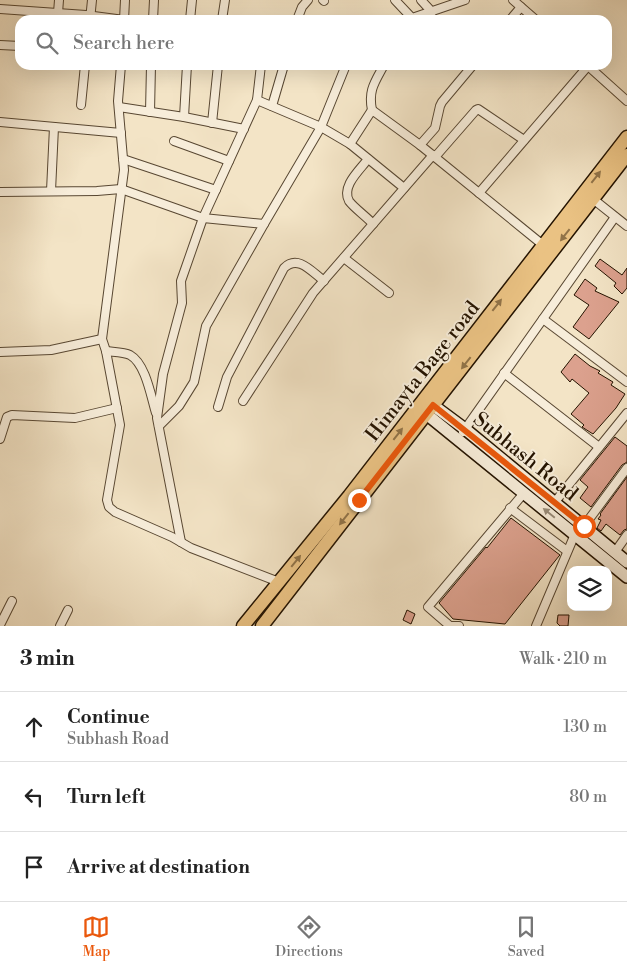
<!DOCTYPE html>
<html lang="en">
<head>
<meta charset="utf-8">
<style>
  :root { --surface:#fff; --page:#f6f6f6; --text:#222; --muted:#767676; --line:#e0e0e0; --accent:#ea580c }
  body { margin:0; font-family:"Libre Bodoni",serif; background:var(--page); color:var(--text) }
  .controls { position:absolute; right:15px; bottom:15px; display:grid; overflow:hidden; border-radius:10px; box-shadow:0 5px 20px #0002 }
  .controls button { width:45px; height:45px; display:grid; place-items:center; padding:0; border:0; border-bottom:1px solid var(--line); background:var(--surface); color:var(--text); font:25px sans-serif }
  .stop { position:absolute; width:15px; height:15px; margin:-11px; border:4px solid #ea580c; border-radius:50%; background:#fff }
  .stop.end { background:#ea580c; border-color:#fff; box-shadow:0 1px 5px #0008 }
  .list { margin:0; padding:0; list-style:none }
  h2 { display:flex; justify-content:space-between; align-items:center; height:65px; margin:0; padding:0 20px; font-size:21px }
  h2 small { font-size:16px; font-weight:400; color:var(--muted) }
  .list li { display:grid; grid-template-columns:32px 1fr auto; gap:15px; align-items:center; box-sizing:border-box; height:70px; padding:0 20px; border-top:1px solid var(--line) }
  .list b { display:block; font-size:19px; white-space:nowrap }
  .list p { margin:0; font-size:16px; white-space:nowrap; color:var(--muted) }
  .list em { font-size:16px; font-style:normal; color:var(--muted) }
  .icon { flex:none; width:28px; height:28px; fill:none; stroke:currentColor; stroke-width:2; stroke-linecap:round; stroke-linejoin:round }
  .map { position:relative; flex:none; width:627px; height:626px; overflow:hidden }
  .search { position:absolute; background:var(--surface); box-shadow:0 5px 20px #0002; left:15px; right:15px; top:15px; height:55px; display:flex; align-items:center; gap:12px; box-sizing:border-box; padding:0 18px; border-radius:15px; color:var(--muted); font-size:19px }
  .sheet { height:275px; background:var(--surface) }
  nav { display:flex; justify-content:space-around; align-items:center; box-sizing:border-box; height:70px; border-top:1px solid var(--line); background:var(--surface); font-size:14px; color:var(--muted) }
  nav a { display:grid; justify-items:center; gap:2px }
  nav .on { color:var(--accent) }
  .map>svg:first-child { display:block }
  .building { fill:#dca18e; stroke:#241300 }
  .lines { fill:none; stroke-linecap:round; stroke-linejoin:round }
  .street-casing { stroke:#584732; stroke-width:10 }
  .secondary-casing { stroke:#241300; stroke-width:14 }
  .primary-casing { stroke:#241300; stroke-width:15 }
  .street { stroke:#f7edda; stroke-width:8 }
  .secondary { stroke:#f7edda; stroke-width:11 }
  .primary { stroke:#eac283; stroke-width:12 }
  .oneway { fill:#917348 }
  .oneway2 { fill:#988b78 }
  .route { stroke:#ea580c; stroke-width:6 }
  .labels { text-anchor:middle; stroke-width:4; stroke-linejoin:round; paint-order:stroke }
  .street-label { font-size:20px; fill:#241300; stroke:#f7edda }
</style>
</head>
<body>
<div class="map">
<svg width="627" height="626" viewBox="0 0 627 626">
  <rect width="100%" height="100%" fill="#f3e4c6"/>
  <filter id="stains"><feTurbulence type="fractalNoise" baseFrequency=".004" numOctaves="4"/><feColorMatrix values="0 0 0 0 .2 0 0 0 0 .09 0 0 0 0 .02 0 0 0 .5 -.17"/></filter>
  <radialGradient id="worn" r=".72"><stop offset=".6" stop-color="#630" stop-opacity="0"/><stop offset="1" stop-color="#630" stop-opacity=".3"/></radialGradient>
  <g class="building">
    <polygon points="600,259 622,275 627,268 627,288 622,294 614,286 616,283 595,266"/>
    <polygon points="585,279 597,288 595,291 619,302 589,339 573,327 589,305 574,295"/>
    <polygon points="575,354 590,366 600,371 598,373 613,382 611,385 625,394 616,408 593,434 582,427 584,425 571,414 589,393 572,379 570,382 561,372"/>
    <polygon points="615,437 627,446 627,462 622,465 591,507 580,498 588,487 580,480"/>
    <polygon points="627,477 627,529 624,530 620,535 606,524 601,531 597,528 601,520 598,519 601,515 600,514"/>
    <polygon points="511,518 560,555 559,556 505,624 453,619 439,603 486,547 487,548"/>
    <polygon points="407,610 415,614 411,624 403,620"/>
    <polygon points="558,615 569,615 568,626 560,626 557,623"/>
  </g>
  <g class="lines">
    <defs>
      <g id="street">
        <polyline points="323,0 324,1"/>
        <polyline points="395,0 412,18 465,0"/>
        <polyline points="421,0 432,12"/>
        <polyline points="513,0 536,20"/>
        <polyline points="0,9 86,15 124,20"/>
        <polyline points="58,13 59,0"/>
        <polyline points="90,20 92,0"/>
        <polyline points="124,20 125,0"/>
        <polyline points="153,20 154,0"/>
        <polyline points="190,20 192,0"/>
        <polyline points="222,20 225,0"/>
        <polyline points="297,20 302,7 308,0"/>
        <polyline points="510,20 521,7"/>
        <polyline points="0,45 20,46"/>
        <polyline points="121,65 118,101 124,170 102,339 106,351 120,425 107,500 109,507 115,512 172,537 191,548 279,582"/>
        <polyline points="346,65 321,127 350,144 372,110 420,145 543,245"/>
        <polyline points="587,65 627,101"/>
        <polyline points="81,105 85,65"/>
        <polyline points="272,106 284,65"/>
        <polyline points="119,107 184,117 244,129"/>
        <path d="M372,110C368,90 375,82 384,65"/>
        <polyline points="150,112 151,65"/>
        <polyline points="184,117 187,65"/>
        <polyline points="0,122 121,133"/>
        <polyline points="212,123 218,65"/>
        <polyline points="174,141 229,161"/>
        <polyline points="350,144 404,188"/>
        <polyline points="420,145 435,128 440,106 442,102 473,65"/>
        <polyline points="435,157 476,110 478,109 524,140"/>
        <polyline points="123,159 216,190"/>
        <path d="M368,159C360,170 341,186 349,201C354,208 367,217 373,224"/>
        <polyline points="51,191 54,127"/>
        <polyline points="0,192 97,191 121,189 203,218 264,224 321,127 257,100 261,65"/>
        <polyline points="479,193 588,66"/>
        <polyline points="593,199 627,226"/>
        <polyline points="344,258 389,293"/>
        <polyline points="543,319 627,382"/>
        <path d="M106,351C113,352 124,352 130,355C146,364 151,397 156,413"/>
        <polyline points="0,352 51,350 102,339"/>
        <polyline points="504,373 599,447"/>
        <polyline points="243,401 313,293 433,155"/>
        <path d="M218,407L227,377L284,268C298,254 312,272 324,281"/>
        <polyline points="159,426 179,406 194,382 206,326 264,224"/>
        <polyline points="463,432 615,217"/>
        <polyline points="0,439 7,417 12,415 75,418 117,408"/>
        <polyline points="554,503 627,413"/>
        <polyline points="510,508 567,551"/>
        <polyline points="584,526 627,468"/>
        <polyline points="181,542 157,418 163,374 182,303 181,281 203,218 257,100"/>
        <polyline points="615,552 627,535"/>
        <polyline points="0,625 12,601"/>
        <polyline points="60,626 68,610"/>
        <polyline points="459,626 450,626 428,607 524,493"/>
        <polyline points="536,626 575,534"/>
      </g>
      <g id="secondary">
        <polyline points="426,400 465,429 627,562"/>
        <polyline points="419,408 627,577"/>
      </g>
      <g id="primary">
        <polyline points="243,626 349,496 627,137"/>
        <polyline points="262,626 627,155"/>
      </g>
    </defs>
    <use href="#street" class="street-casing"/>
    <use href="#secondary" class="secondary-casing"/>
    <use href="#primary" class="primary-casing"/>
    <use href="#street" class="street"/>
    <use href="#secondary" class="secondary"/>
    <use href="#primary" class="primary"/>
  </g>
  <defs><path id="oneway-solid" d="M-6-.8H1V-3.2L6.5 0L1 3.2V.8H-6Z" transform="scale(1.25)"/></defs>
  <g class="oneway">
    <use href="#oneway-solid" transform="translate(596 177) rotate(-52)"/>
    <use href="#oneway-solid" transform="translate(565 235) rotate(128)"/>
    <use href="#oneway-solid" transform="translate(497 305) rotate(-52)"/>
    <use href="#oneway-solid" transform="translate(466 363) rotate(128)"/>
    <use href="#oneway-solid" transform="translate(398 434) rotate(-52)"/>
    <use href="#oneway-solid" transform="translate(344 519) rotate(128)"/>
    <use href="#oneway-solid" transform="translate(296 561) rotate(-51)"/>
  </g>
  <use class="oneway2" href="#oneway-solid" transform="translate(549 513) rotate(-141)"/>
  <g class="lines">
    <polyline class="route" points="359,500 433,405 584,526"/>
  </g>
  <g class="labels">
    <g class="street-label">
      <text transform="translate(422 371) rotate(-52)" y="7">Himayta Bage road</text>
      <text transform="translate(526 456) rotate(39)" y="7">Subhash Road</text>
    </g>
  </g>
  <rect width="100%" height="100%" filter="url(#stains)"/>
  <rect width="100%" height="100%" fill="url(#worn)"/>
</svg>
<div class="controls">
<button><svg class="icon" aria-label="layers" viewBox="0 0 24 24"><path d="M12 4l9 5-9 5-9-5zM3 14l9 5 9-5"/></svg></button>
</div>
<div class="stop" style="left:584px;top:526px"></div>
<div class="stop end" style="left:359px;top:500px"></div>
<div class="search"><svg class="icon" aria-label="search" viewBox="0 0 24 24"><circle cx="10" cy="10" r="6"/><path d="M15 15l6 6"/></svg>Search here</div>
</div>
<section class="sheet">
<h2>3 min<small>Walk · 210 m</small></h2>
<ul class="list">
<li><svg class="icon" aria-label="ahead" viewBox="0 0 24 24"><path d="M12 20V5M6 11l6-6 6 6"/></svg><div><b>Continue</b><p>Subhash Road</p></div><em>130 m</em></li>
<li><svg class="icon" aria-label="left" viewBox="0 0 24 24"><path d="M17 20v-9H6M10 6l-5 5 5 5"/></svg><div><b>Turn left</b></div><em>80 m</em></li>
<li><svg class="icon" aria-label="arrive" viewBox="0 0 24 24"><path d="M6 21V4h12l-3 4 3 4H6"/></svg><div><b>Arrive at destination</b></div></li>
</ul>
</section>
<nav>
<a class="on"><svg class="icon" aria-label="map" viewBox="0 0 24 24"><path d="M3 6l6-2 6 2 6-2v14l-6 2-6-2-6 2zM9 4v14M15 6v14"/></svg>Map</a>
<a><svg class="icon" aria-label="directions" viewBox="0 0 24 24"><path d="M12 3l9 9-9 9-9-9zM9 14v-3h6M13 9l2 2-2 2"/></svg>Directions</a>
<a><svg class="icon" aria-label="saved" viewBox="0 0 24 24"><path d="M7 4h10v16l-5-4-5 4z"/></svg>Saved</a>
</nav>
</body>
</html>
